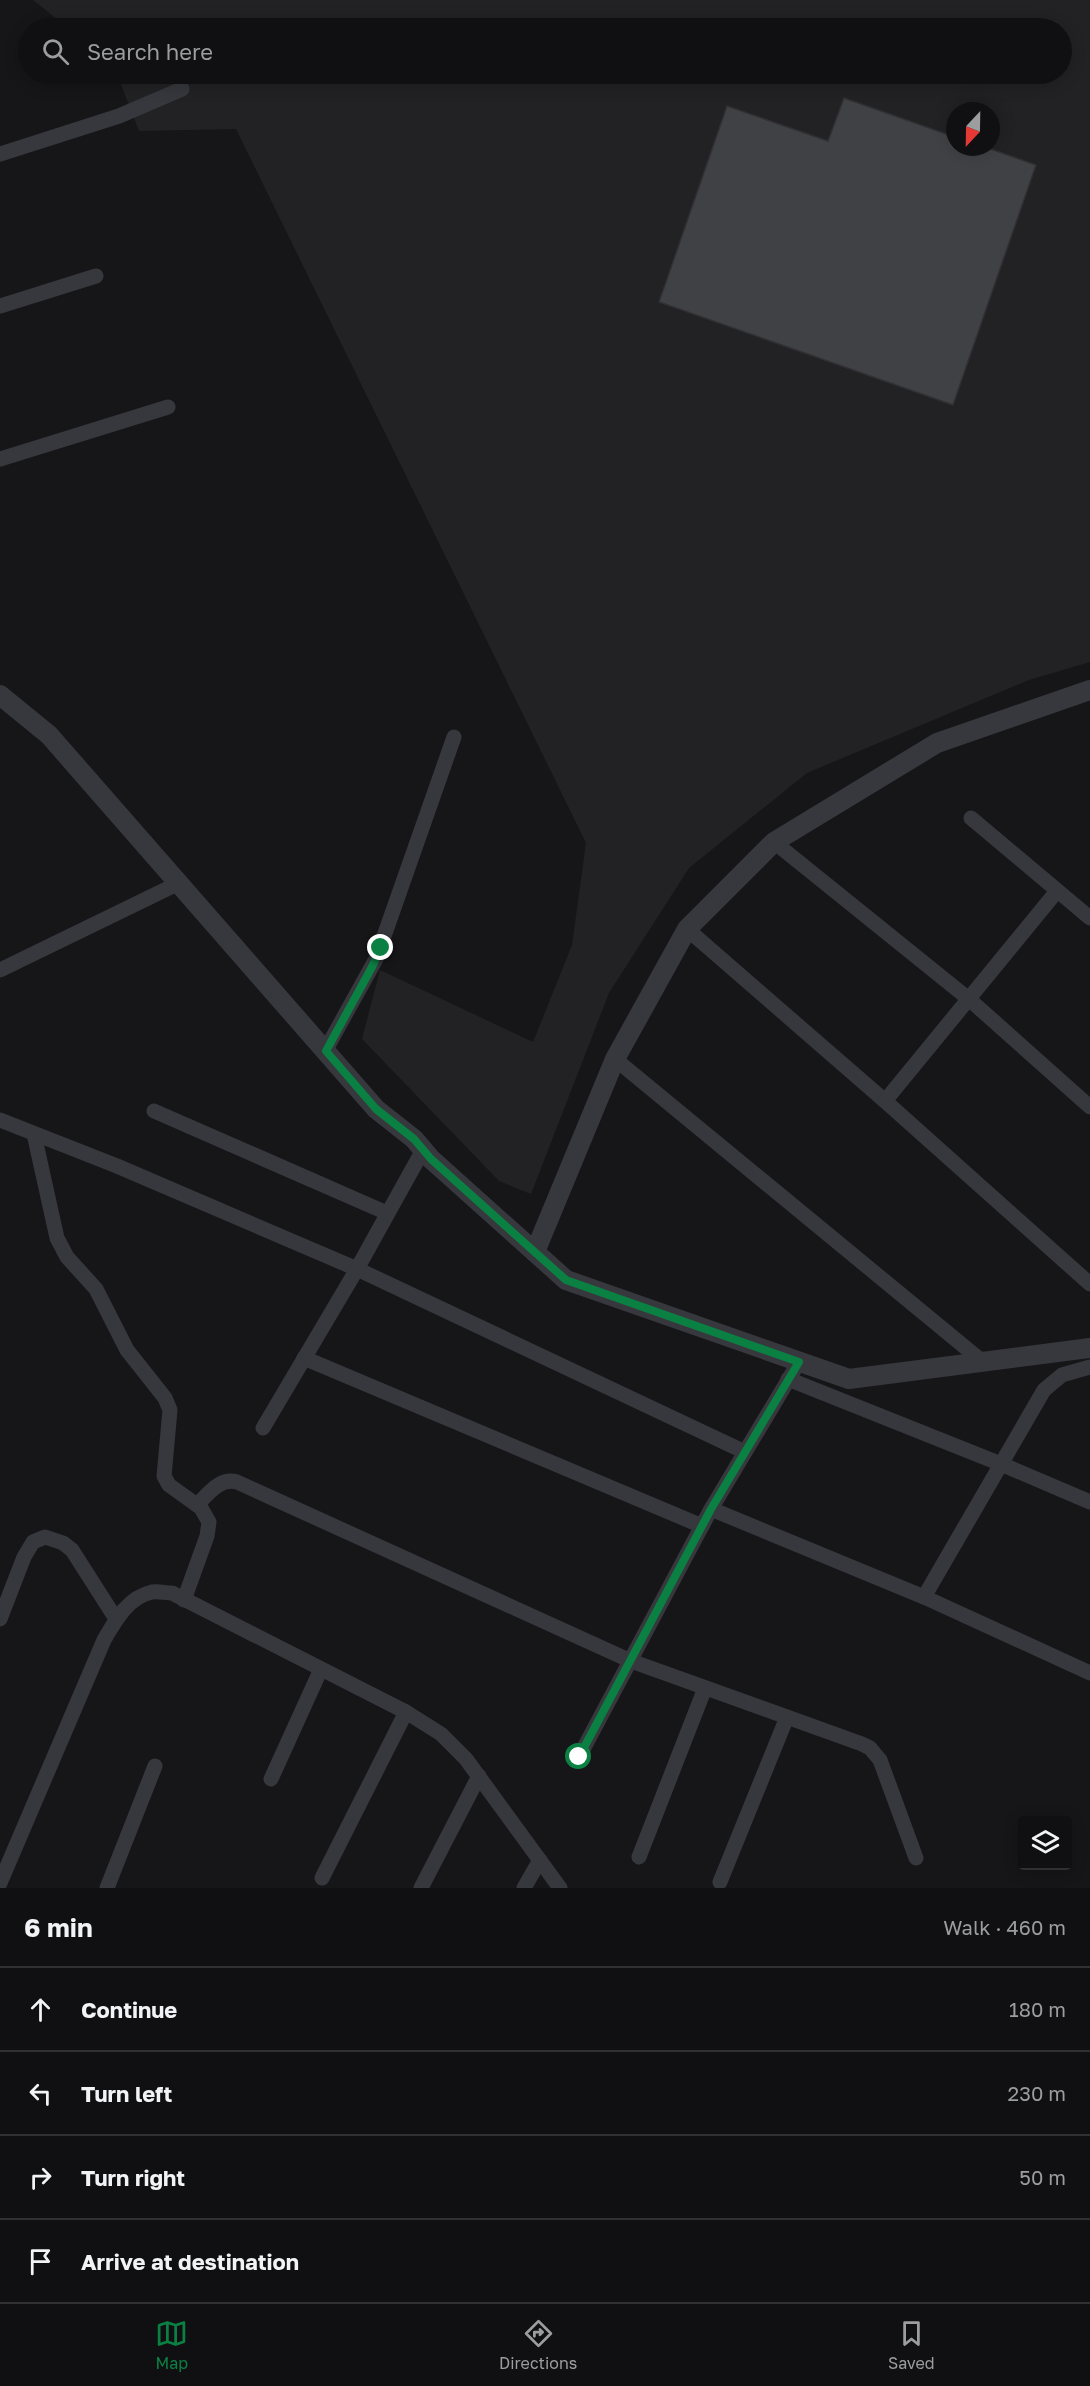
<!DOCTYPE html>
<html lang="en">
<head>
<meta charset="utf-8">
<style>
  :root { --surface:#101012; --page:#19191b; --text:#f1f3f6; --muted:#9c9d9f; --line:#303032; --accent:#0b8043 }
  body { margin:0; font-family:"Golos Text",sans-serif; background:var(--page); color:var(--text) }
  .controls { position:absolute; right:18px; bottom:18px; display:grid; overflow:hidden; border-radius:6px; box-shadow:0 3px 15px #0003 }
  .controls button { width:54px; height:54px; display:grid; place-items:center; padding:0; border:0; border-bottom:2px solid var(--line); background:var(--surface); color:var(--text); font:30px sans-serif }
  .compass { position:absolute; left:946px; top:102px; width:54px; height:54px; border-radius:50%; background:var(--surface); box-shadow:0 3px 15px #0003; rotate:202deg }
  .stop { position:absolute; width:18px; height:18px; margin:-14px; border:4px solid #0b8043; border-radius:50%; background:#fff }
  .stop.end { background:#0b8043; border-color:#fff; box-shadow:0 2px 6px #0008 }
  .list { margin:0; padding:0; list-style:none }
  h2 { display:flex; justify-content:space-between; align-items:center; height:78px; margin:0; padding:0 24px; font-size:26px }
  h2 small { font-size:20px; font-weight:400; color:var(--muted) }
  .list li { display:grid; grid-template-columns:39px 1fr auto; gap:18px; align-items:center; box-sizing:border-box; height:84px; padding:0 24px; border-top:2px solid var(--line) }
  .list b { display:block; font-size:22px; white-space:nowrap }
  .list em { font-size:20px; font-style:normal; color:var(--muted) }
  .icon { flex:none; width:33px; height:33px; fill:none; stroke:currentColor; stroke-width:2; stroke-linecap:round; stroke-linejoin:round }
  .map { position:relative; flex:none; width:1090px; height:1888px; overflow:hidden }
  .search { position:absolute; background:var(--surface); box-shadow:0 3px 15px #0003; left:18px; right:18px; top:18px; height:66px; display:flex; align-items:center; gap:15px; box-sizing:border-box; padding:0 21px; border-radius:33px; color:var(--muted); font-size:22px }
  .sheet { height:414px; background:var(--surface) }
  nav { display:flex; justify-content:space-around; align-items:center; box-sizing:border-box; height:84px; border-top:2px solid var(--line); background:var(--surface); font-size:16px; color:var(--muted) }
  nav a { display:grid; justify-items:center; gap:3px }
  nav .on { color:var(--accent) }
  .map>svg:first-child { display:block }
  .built { fill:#222225; fill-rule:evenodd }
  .building { fill:#404145; stroke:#303034; stroke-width:1.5 }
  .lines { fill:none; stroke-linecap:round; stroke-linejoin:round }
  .minor { stroke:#37383d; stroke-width:15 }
  .tertiary { stroke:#37383d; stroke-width:20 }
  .route { stroke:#0b8043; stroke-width:8 }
</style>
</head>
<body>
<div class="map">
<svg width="1090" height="1888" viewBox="0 0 1090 1888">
  <rect width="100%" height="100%" fill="#161618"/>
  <path class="built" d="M33,0H1090V662L1029,680L807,773L689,868L609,993L531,1194L499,1181L362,1039L380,970L533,1042L572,945L586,843L236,129L139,131L117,74H1062V28H68ZM955,111H991V147H955Z"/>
  <polygon class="building" points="844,98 955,137 955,147 985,147 1036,165 953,405 659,302 727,106 828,141"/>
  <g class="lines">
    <g class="minor">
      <polyline points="0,154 119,116 182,89"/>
      <polyline points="0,306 96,276"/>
      <polyline points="0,459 168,407"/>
      <polyline points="971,818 1090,918"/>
      <polyline points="774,842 970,1000 1090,1107"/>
      <polyline points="687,929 885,1101 1090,1284"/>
      <polyline points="0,970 179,883"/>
      <polyline points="325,1051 376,959 454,737"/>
      <polyline points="615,1059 983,1362"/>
      <polyline points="885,1101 1057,891"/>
      <polyline points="154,1111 387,1213"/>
      <polyline points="0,1120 117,1166 357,1269 745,1452"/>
      <polyline points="34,1134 57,1238 67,1257 96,1289 127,1350 165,1398 170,1410 164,1476 169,1485 201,1508 209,1522 207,1536 184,1600"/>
      <polyline points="304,1358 702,1526"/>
      <polyline points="788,1379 1001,1464 1090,1502"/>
      <polyline points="263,1428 357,1269 423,1150"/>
      <path d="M197,1505C208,1494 220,1477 237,1482L631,1661L862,1744L870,1748L880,1760L916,1858"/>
      <polyline points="711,1509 924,1597 1090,1673"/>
      <polyline points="924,1597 1044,1390 1062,1375 1090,1367"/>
      <polyline points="0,1619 24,1557 33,1542 45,1537 63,1543 72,1550 116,1619"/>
      <polyline points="579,1757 711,1509 799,1362"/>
      <polyline points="271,1779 321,1669"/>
      <polyline points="639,1857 705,1688"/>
      <polyline points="322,1878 406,1712"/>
      <polyline points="720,1882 787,1717"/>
      <path d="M0,1883L104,1640C115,1621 128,1597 152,1592C158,1591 166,1593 172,1593L406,1712L441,1734L466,1759L560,1888"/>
      <polyline points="107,1888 155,1766"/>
      <polyline points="421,1888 479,1776"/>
      <polyline points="524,1888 540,1860"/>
    </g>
    <g class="tertiary">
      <polyline points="0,695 49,735 376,1109 414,1139 431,1159 566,1280 849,1379 1090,1348"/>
      <polyline points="535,1252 615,1059 687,929 774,842 937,743 1090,690"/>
    </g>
  </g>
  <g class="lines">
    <polyline class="route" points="381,948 372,967 326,1051 376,1109 414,1139 431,1159 566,1280 799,1362 711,1509 579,1757"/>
  </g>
</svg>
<div class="controls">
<button><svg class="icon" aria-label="layers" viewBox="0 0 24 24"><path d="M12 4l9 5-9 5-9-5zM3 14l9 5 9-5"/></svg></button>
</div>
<svg class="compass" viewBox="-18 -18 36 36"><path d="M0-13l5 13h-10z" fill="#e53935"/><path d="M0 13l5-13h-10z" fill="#9c9d9f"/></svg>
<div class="stop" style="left:579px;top:1757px"></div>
<div class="stop end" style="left:381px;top:948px"></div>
<div class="search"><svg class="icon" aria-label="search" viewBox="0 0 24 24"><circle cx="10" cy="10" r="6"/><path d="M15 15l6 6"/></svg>Search here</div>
</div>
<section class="sheet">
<h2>6 min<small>Walk · 460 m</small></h2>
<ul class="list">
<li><svg class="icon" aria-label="ahead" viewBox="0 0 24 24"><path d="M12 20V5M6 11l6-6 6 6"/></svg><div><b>Continue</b></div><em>180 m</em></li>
<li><svg class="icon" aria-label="left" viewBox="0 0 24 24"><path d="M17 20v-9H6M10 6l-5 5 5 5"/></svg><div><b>Turn left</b></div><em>230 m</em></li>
<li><svg class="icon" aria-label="right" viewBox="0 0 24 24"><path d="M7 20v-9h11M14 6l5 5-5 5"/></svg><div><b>Turn right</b></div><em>50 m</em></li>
<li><svg class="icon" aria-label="arrive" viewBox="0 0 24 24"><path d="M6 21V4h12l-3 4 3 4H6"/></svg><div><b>Arrive at destination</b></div></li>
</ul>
</section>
<nav>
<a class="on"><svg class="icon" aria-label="map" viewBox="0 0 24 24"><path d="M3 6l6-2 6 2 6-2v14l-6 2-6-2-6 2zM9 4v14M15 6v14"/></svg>Map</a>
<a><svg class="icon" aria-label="directions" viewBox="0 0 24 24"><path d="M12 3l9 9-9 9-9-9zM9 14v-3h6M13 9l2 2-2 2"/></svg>Directions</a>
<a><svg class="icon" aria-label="saved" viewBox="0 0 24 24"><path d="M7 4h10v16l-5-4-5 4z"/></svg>Saved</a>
</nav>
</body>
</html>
